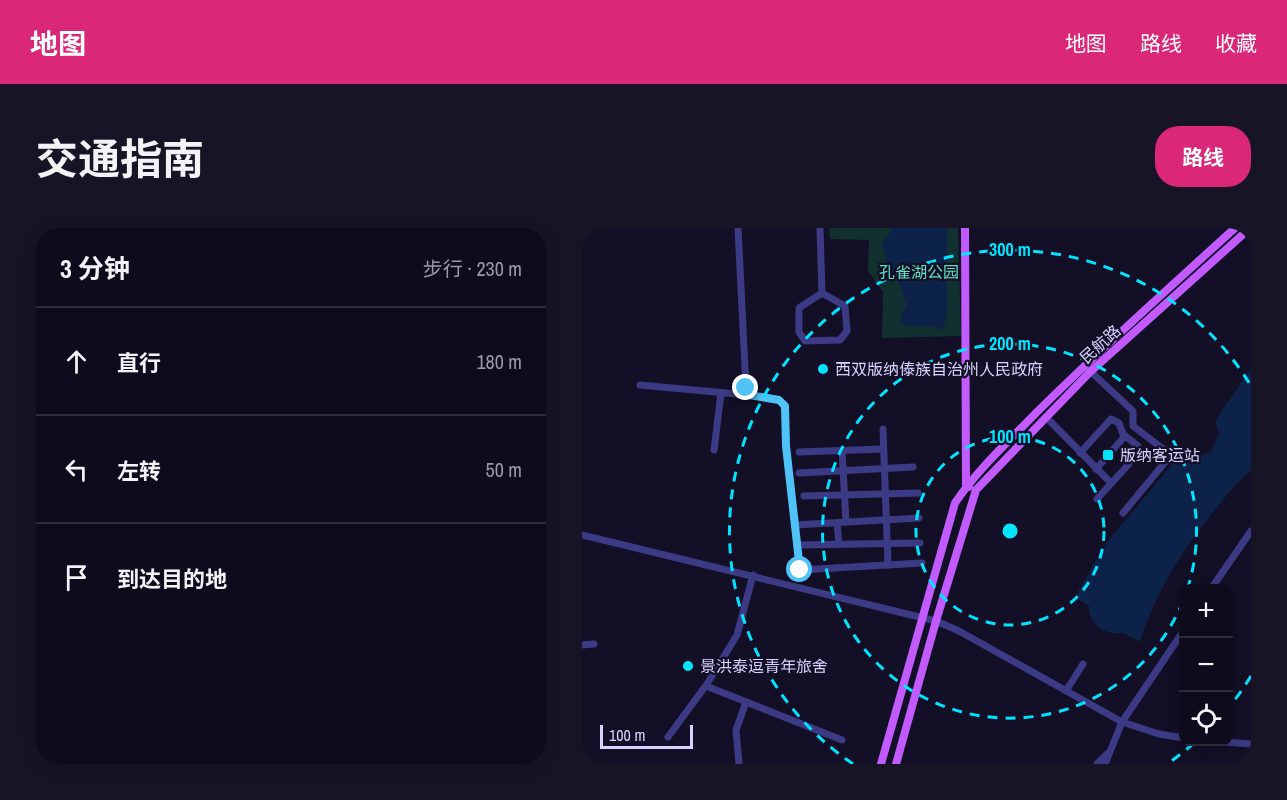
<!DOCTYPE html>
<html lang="zh">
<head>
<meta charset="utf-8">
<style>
  :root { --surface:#0e0b1c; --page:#171425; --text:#f1f3f6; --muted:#9b9ba3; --line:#2e2b3b; --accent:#db2777 }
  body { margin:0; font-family:"Archivo Narrow","Noto Sans SC",sans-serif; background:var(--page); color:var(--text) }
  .controls { position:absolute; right:18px; bottom:18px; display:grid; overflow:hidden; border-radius:12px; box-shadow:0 3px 15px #0003 }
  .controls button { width:54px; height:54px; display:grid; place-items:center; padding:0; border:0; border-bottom:2px solid var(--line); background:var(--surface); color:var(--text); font:30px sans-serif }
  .scale { position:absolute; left:18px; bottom:15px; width:93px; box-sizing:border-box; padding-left:6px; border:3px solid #d9d4ff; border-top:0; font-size:16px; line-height:21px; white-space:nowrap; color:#d9d4ff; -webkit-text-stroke:4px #130f26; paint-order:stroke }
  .stop { position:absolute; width:18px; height:18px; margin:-14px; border:4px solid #4fc3f7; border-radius:50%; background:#fff }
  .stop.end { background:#4fc3f7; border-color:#fff; box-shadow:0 2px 6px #0008 }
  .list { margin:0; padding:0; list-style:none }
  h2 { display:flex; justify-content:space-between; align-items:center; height:78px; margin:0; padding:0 24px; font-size:26px }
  h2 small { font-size:20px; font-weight:400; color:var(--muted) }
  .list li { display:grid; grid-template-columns:39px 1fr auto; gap:18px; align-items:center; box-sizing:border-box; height:108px; padding:0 24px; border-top:2px solid var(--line) }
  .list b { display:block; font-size:22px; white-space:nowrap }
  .list em { font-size:20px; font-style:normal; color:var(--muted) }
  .icon { flex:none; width:33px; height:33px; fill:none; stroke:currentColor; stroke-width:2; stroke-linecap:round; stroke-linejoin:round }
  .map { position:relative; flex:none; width:669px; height:536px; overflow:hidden; border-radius:24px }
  header { display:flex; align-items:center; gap:36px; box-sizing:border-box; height:84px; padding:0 30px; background:var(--accent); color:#fff }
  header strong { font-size:28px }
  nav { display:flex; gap:33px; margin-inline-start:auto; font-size:21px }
  .intro { display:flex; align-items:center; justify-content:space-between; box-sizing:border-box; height:144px; padding:0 36px }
  h1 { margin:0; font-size:42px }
  .button { padding:15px 27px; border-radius:24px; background:var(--accent); color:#fff; font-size:21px; font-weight:700 }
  main { display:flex; gap:36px; padding:0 36px }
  aside { flex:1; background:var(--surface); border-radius:24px; box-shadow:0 3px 15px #0003 }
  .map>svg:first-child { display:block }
  .green { fill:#12302f }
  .water { fill:#0c2248 }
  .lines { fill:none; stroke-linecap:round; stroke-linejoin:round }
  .minor { stroke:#3d3a85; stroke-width:7 }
  .major { stroke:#c25bff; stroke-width:8 }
  .route { stroke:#4fc3f7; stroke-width:8 }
  .ring { fill:none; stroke:#00e5ff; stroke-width:3; stroke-dasharray:10 8 }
  .poi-dot { fill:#00e5ff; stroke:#130f26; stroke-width:2 }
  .labels { text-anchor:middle; stroke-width:4.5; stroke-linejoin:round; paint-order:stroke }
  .park-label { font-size:16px; fill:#5fe0c0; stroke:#130f26 }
  .street-label { font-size:16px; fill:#d9d4ff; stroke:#130f26 }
  .poi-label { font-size:16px; fill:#d9d4ff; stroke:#130f26; text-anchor:start }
  .centre { fill:#00e5ff; stroke:#130f26; stroke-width:3 }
  .ring-label { font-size:18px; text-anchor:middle; font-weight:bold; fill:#00e5ff; stroke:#130f26; stroke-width:4.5; stroke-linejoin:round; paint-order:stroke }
</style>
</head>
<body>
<header>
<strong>地图</strong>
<nav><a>地图</a><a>路线</a><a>收藏</a></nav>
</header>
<div class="intro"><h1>交通指南</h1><a class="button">路线</a></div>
<main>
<aside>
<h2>3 分钟<small>步行 · 230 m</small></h2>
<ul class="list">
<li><svg class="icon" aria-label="ahead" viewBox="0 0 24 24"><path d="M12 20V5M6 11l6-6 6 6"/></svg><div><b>直行</b></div><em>180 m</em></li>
<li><svg class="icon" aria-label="left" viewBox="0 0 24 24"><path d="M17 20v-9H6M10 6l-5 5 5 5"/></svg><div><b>左转</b></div><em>50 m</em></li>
<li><svg class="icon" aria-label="arrive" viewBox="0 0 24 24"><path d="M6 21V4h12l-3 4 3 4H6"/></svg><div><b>到达目的地</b></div></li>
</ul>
</aside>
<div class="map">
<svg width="669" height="536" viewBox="0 0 669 536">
  <rect width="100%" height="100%" fill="#130f26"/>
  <polygon class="green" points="247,0 376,0 379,108 300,110 301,64 286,43 287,12 248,11"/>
  <g class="water">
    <path d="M308,0H365V86L362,98L359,102C346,94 331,102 319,95V87L325,78L316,53L303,47L302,38L304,30L300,16L307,7Z"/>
    <path d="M669,140V243C653,255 642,271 629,287C597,328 574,364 558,414L542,405C525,408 506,397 507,378L493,369L525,314L603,221L609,228H618L629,223L637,205L633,193Z"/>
  </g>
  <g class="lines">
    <g class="minor">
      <polyline points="156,0 164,160 167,167 197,172 203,178 204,218 218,342 340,335"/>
      <polyline points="238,0 240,65"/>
      <polygon points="240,65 263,78 265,103 258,112 223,113 217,104 217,80"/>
      <polyline points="506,141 551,183 551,198 589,227 541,285"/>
      <polyline points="58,157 155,166 165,165"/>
      <polyline points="464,189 529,255"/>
      <polyline points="301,201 306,337"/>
      <polyline points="132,222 139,165"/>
      <polyline points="260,222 264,294"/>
      <polyline points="217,224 301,221"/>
      <polyline points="498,225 529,191 537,195 541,206 556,218 546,237 515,271"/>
      <polyline points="514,241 543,208"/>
      <polyline points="217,245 331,239"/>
      <polyline points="222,268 336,265"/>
      <polyline points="255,295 257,316"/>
      <polyline points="213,297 337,290"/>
      <polyline points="0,307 354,393 377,403 540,494 577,506 602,510"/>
      <polyline points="215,317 338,315"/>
      <polyline points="629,361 669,303"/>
      <polyline points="0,417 12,416"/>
      <polyline points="124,458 260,512"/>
      <polyline points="484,463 501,436"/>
      <polyline points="86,509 125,456 155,407 171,347"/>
      <polyline points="642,514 669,516"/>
      <polyline points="157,536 154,502 164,474"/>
      <polyline points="515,536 525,526"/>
      <polyline points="523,536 540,494 602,402"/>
    </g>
    <g class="major">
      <polyline points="383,0 384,258 387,259"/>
      <path d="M299,536L373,275C395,242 425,215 452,187C517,122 585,62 653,0"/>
      <polyline points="314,536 354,393 394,262 508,144 668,0"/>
    </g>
  </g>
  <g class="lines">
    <polyline class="route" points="164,160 167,167 197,172 203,178 204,218 218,342"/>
  </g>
  <g class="ring">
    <circle cx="428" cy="303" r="94"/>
    <path d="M601 373A187 187 0 1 1 606 359"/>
    <path d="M669 448A281 281 0 0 1 648 478M612 515A281 281 0 0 1 585 536M271 536A281 281 0 1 1 669 158"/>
  </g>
  <g class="poi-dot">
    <circle cx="241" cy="141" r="6"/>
    <rect x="520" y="221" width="12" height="12" rx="3"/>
    <circle cx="106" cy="438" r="6"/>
  </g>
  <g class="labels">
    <g class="park-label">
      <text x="337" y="50">孔雀湖公园</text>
    </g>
    <g class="street-label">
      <text transform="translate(518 116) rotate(-42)" y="6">民航路</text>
    </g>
    <g class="poi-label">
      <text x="253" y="147">西双版纳傣族自治州人民政府</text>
      <text x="538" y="233">版纳客运站</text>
      <text x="118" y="444">景洪泰逗青年旅舍</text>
    </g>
  </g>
  <circle cx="428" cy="303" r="9" class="centre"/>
  <g class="ring-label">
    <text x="428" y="28">300 m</text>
    <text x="428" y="122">200 m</text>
    <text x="428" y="215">100 m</text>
  </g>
</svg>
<div class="controls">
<button>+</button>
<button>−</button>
<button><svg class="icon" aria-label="locate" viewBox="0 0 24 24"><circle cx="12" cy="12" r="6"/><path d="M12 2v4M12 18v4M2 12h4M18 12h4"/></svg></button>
</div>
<div class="scale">100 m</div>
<div class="stop" style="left:218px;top:342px"></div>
<div class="stop end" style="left:164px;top:160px"></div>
</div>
</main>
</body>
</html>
